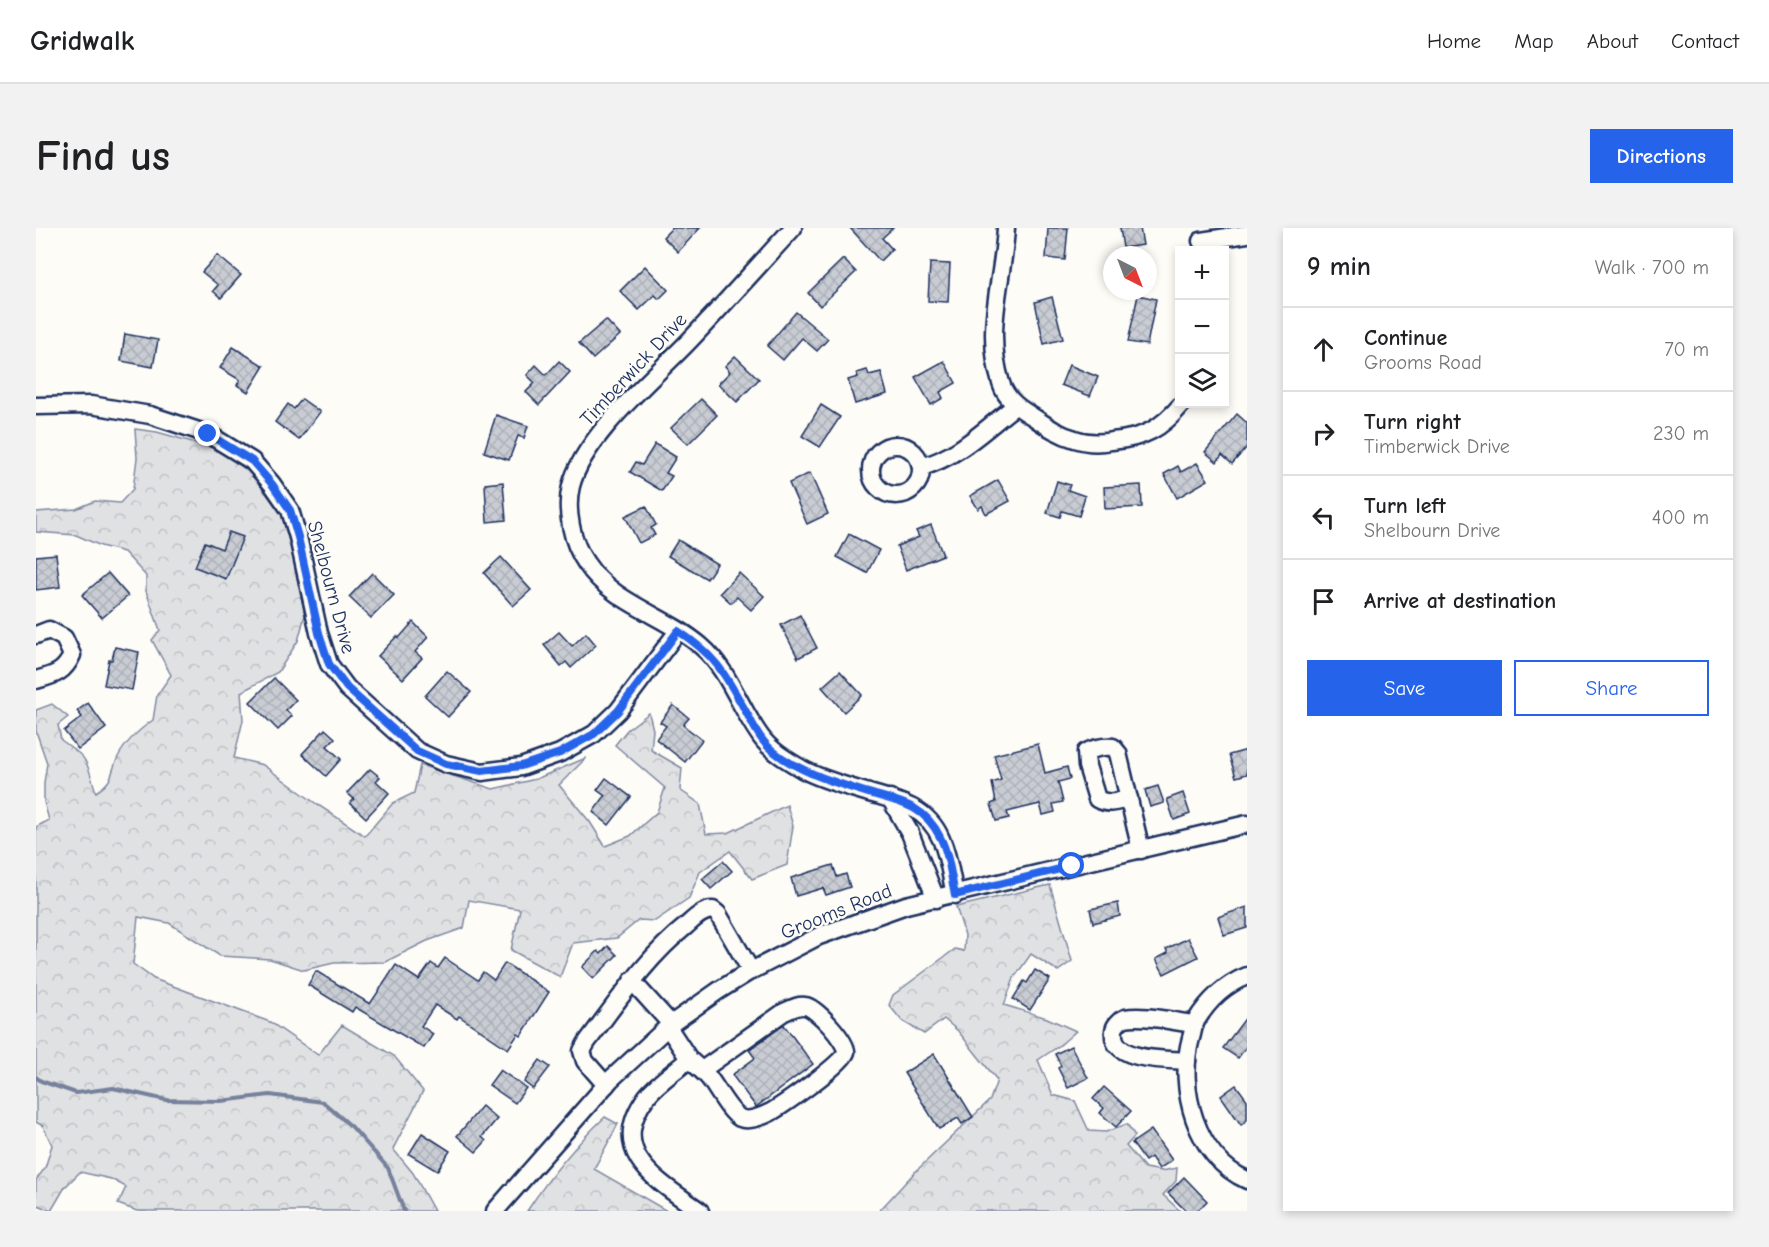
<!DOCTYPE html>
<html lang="en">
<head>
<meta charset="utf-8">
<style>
  :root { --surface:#fff; --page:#f2f2f2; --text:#202124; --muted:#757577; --line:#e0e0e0; --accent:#2563eb }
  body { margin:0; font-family:"Comic Neue",sans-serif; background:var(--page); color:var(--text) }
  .controls { position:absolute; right:18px; top:18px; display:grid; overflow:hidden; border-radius:0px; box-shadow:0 3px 9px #0003 }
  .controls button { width:54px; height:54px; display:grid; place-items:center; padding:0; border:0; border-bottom:2px solid var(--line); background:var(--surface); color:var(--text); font:30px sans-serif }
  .compass { position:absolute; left:1067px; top:18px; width:54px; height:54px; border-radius:50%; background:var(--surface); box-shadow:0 3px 9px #0003; rotate:138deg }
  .stop { position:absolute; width:18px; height:18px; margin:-14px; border:4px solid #2563eb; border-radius:50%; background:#fff }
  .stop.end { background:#2563eb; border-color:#fff; box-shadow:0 2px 6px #0008 }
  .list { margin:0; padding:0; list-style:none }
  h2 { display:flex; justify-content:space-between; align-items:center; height:78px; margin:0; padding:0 24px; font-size:26px }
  h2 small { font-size:20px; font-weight:400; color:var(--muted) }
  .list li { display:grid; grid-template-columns:39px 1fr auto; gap:18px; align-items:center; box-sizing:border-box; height:84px; padding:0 24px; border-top:2px solid var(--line) }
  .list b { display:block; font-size:22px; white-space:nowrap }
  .list p { margin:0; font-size:20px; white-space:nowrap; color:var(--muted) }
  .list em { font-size:20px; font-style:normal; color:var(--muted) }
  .actions { display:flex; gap:12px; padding:18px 24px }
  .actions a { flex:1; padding:14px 0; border:2px solid var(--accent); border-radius:0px; text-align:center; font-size:21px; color:var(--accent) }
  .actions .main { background:var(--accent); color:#fff }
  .icon { flex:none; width:33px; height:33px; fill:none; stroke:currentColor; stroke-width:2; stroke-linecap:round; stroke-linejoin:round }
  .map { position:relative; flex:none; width:1211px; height:983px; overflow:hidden; border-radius:0px }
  header { display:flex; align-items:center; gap:36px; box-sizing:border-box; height:84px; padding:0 30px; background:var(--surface); border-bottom:2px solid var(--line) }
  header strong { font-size:28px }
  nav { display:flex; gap:33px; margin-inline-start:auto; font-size:21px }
  .intro { display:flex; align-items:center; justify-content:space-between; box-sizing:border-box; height:144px; padding:0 36px }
  h1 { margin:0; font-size:42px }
  .button { padding:15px 27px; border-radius:0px; background:var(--accent); color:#fff; font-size:21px; font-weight:700 }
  main { display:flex; gap:36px; padding:0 36px }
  aside { flex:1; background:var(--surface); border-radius:0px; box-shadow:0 3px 9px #0003 }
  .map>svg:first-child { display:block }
  .forest { fill:url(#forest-crowns); stroke:#7e88a0; stroke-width:1.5 }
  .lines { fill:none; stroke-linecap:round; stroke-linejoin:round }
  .stream { stroke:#76819c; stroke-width:4 }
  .building { fill:url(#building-cross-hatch); stroke:#1b2f5e; stroke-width:1.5 }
  .minor-casing { stroke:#1b2f5e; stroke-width:21 }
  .minor { stroke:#fdfcf7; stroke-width:16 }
  .route { stroke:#2563eb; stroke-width:8 }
  .labels { text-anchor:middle; stroke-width:5; stroke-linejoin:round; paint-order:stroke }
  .street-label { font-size:20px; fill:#1b2f5e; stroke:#fdfcf7 }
</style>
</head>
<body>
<header>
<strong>Gridwalk</strong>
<nav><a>Home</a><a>Map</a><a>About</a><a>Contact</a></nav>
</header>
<div class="intro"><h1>Find us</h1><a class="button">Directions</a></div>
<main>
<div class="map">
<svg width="1211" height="983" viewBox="0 0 1211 983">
  <defs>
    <pattern id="forest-crowns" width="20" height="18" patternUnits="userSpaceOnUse" patternTransform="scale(1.5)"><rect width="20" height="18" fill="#e0e1e3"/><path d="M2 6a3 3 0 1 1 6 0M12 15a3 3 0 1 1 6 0" fill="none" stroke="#c0c1c5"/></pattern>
    <pattern id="building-cross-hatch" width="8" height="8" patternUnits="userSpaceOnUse" patternTransform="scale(1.5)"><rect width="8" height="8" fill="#c9ccd3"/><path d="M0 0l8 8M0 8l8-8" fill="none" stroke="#acb0b8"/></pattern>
  </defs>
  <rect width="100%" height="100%" fill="#fdfcf7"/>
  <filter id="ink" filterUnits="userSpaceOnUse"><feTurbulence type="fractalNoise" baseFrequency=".0167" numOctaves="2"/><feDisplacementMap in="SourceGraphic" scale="12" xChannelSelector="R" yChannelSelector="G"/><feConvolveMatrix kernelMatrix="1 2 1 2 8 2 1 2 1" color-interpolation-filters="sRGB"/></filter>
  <g filter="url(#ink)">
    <g class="forest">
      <path d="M99,201L121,204L181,221L216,246L246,287L256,325L269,387L262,413L242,444L205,464L207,492L198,530L227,537L282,577L329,608L357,575L378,565L384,537L457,561L500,551L550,530L523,557L554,594L569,618L594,608L621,584L629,560L579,517L591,502L613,485L617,502L615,522L646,540L644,562L664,576L670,606L692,605L751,577L757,598L751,637L716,651L694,623L664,644L653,670L619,693L603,692L581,710L537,715L524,749L475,722L484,681L433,672L428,700L391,713L349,734L298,735L268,742L234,731L184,728L133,695L102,689L97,736L118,751L234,794L282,827L306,797L358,828L387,863L357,921L377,945L398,983H101L82,976L90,959L75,951L44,944L29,959L15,983L0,976V952L9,940L16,917L7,898L0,894V599L13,592L8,574V555L11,535L0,503V482L16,476L32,489L22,497L25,512C55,533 49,531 60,564C79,552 73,547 82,529C90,513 103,502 117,492L121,467L135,447L116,412L124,402L110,363V348L88,324L65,318L40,307L0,304V284L40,281L59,273L84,275L97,261L101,230Z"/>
      <polygon points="1014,657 1036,733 1022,743 995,726 978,750 968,777 1011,790 1040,803 1023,818 1002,832 1017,867 1039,873 1053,903 1070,904 1091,896 1099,908 1090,918 1109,940 1126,943 1141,940 1140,953 1127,967 1144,983 843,983 879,944 954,872 961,852 922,803 908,791 888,806 866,793 853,777 857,767 919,721 928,723 929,707 920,679"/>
      <path d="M569,889L582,896L558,941L631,983H491C514,948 539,917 569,889Z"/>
    </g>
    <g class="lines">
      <polyline class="stream" points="0,849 5,853 40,865 77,860 130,872 185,873 234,867 287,874 316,899 352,940 368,983"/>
    </g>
    <g class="building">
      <polygon points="636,0 664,0 642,24 627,9"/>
      <polygon points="814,0 857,0 846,10 856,21 844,33"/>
      <polygon points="1012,0 1032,0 1029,32 1010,30"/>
      <polygon points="1084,0 1104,0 1107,17 1087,20"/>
      <polygon points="181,27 205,47 185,70 177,63 182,57 166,44"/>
      <polygon points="807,31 820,44 784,78 772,65"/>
      <polygon points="894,35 914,36 912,74 892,73"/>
      <polygon points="609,38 632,62 623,71 619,67 603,82 584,63"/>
      <polygon points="1102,67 1120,71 1111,117 1092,114"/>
      <polygon points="1016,69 1027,111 1008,116 999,74"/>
      <polygon points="760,84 792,111 781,123 766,110 747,132 731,118"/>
      <polygon points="570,92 584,107 557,131 543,115"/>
      <polygon points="89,106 122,112 117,139 85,133"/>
      <polygon points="197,119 228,138 212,164 201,157 204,152 184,140"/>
      <polygon points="699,128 723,151 701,174 682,156 694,144 689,138"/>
      <polygon points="523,133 534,144 503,177 490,164 499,155 491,147 500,137 510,147"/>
      <polygon points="908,133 920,155 904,164 907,170 895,177 879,149"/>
      <polygon points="1033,137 1062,149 1054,168 1025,157"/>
      <polygon points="831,142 833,147 845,144 851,166 819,176 812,152 822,149 821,145"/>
      <polygon points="266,171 284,184 263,212 239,194 252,176 258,181"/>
      <polygon points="665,171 681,187 652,216 635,200"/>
      <polygon points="785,177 804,189 784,219 766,208"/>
      <polygon points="1201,186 1211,195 1211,219 1196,236 1186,227 1181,234 1169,224"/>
      <polygon points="460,187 492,198 488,210 482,208 473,232 448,224"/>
      <polygon points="619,216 640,229 630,245 636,248 626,263 594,244 600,234 606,237"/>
      <polygon points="1161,235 1172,252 1141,270 1128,246 1142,238 1145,244"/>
      <polygon points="774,245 792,286 771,296 753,255"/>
      <polygon points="962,252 974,273 950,286 946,278 942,281 934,268"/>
      <polygon points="1021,253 1034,257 1032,262 1049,268 1043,288 1026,283 1024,289 1011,285"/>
      <polygon points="467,254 470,292 451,294 449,256"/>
      <polygon points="1105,257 1106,279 1069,281 1068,259"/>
      <polygon points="610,278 620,297 615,300 619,307 603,315 589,288"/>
      <polygon points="895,297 907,327 870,342 861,318 883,309 880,303"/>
      <polygon points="193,304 207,309 190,351 159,339 169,314 186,321"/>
      <polygon points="813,306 843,322 831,345 801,329"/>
      <polygon points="642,312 681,336 671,351 632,328"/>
      <polygon points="20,326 24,359 0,362 0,328"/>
      <polygon points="465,329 495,362 477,378 448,345"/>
      <polygon points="72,345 92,368 66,390 46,367"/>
      <polygon points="336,345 358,367 335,390 313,369"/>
      <polygon points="703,345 728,368 715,382 701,369 695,375 684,365"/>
      <polygon points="764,387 781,420 762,430 745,397"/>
      <polygon points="377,394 392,409 379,424 386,430 367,451 342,428 361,408 363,410"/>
      <polygon points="523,404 536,418 550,405 560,417 535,440 530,434 525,438 508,417"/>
      <polygon points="79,419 103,424 96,462 68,457 73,432 76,432"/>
      <polygon points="411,443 435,464 412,489 389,468"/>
      <polygon points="804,443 826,467 808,484 786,459"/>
      <polygon points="238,450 260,472 250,482 256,488 242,502 214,474"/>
      <polygon points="52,475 70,500 42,521 28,503 46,489 41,483"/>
      <polygon points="637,477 653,490 647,497 666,512 649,534 620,511 630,498 624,494"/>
      <polygon points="289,501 299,510 291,518 305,531 290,548 266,526"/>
      <polygon points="1002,516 1009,545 1031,539 1034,551 1022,554 1027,574 1017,576 1019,584 1007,587 1004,576 971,584 973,590 960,593 955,576 960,574 956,555 965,552 958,527"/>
      <polygon points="1211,522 1211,546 1200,549 1193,527"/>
      <polygon points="334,541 344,549 340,553 353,565 330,590 314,575 318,571 311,565"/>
      <polygon points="570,550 595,569 573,597 557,584 569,568 561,562"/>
      <polygon points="1122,558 1128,575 1114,579 1109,562"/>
      <polygon points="1147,565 1154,586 1138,592 1131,571"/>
      <polygon points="687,633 696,643 675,661 666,651"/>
      <polygon points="797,637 801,649 810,646 814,659 790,667 787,660 760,668 755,650"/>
      <polygon points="1082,675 1084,688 1057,695 1054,681"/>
      <polygon points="1211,679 1211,700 1188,707 1182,689"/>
      <polygon points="1152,710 1162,729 1128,746 1120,731 1132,725 1130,721"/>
      <polygon points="572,718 581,727 557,751 546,739 562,723 565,726"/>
      <polygon points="409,730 442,752 447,744 458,752 469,735 513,764 485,808 482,806 472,821 423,788 421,791 399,777 385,798 397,806 388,820 319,779 316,784 272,757 280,743 334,776 360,737 383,752 395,735 402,740"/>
      <polygon points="999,742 1014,751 994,782 977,771 988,753 991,755"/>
      <polygon points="1211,788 1211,818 1202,830 1187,820"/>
      <polygon points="748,797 777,836 720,879 696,847 719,830 713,822"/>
      <polygon points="1035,818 1052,850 1032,860 1022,840 1025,838 1019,826"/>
      <polygon points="898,826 937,889 926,896 922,890 903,901 868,845"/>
      <polygon points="504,832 514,839 497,861 488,854"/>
      <polygon points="464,842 490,860 479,875 453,857"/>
      <polygon points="1200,857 1211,872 1211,892 1205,897 1185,868"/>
      <polygon points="1068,859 1095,883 1080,899 1064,885 1068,880 1057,871"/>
      <polygon points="446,878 461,891 446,909 450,913 440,924 421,908"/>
      <polygon points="1115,902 1136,932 1123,941 1115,929 1109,933 1096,915"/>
      <polygon points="386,905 414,923 401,943 373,926"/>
      <polygon points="1148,949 1171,973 1161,983 1150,983 1132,965"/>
    </g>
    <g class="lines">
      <defs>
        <g id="minor">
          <path d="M757,0C723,37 689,75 654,112C618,150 548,207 535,258C529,282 536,315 550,335C577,376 629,387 665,418C693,442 703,479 725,509C735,523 751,532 766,541C784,551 813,559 833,565C863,573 892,580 905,611C913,629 915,649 919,667"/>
          <path d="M970,0C967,54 948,101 965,155C970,172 984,181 999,190C1012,199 1024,207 1039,211C1050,215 1065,215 1076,213C1108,210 1125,201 1146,176"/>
          <polyline points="1165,13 1211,6"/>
          <polyline points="0,178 55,177 114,187 172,206 216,233 236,256 254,282 262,309 283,405 293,436 311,460 381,523 410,536 446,544 485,539 524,525 558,506 582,483 642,403"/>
          <circle cx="860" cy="242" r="25"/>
          <path d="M885,239C921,230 950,200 979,178"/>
          <path d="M0,407L13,402L28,410L36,427C28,445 18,447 0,452"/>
          <polyline points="854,570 874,605 900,671"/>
          <path d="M1093,570C1082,574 1072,577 1061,571L1051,538L1050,524C1059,520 1068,518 1077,519L1082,525L1105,622"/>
          <path d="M1211,748C1190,756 1172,773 1160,793C1157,798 1157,804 1155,810C1141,860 1160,930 1211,952"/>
          <polyline points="596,753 635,796"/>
          <path d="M632,799L653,831C640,843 622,854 611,868C569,925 622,953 664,983"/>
          <path d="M653,831C660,838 667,843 673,850C681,860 693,884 704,890C713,894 727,888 735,884C747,877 808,835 810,824C811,814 780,779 769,778C761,777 755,781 748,784L666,842"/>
          <path d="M1151,833C1131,831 1074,834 1078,803C1078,798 1084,792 1089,790C1107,786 1140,794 1159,796"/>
          <path d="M570,857L549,833L546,823L551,814C582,773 610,730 650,698C658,691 666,682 677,682L682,686L715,743"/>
          <polyline points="459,983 575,851 635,796 682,763 711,745 783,708 870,677 1211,596"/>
        </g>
      </defs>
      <use href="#minor" class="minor-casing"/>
      <use href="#minor" class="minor"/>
    </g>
  </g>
  <g class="lines" filter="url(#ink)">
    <path class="route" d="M172,206L216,233L236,256L254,282L262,309L283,405L293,436L311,460L381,523L410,536L446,543L485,538L524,525L558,506L582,483L642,403C679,427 688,444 709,482C717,496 724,513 737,523C763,544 798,554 829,564C862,574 887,575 904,609C913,626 915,648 919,667L1036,638"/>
  </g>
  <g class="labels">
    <g class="street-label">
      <text transform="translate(597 141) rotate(-47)" y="7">Timberwick Drive</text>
      <text transform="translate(296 359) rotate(75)" y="7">Shelbourn Drive</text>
      <text transform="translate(800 683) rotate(-22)" y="7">Grooms Road</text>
    </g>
  </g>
</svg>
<div class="controls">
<button>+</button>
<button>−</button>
<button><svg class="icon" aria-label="layers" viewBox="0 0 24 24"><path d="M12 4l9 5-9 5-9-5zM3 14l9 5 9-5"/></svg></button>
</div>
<svg class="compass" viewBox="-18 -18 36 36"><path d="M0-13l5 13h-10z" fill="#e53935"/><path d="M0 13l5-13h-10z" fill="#757577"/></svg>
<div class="stop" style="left:1036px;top:638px"></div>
<div class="stop end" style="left:172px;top:206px"></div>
</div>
<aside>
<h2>9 min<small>Walk · 700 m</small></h2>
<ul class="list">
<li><svg class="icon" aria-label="ahead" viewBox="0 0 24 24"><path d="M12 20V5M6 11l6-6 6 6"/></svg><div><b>Continue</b><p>Grooms Road</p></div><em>70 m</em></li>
<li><svg class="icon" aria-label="right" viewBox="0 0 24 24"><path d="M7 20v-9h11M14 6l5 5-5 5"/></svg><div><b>Turn right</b><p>Timberwick Drive</p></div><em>230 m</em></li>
<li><svg class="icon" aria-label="left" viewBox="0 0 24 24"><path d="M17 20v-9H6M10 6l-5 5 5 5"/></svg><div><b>Turn left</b><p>Shelbourn Drive</p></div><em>400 m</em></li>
<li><svg class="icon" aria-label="arrive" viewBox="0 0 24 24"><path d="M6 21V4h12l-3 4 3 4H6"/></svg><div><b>Arrive at destination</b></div></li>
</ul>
<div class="actions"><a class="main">Save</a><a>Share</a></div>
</aside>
</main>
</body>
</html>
